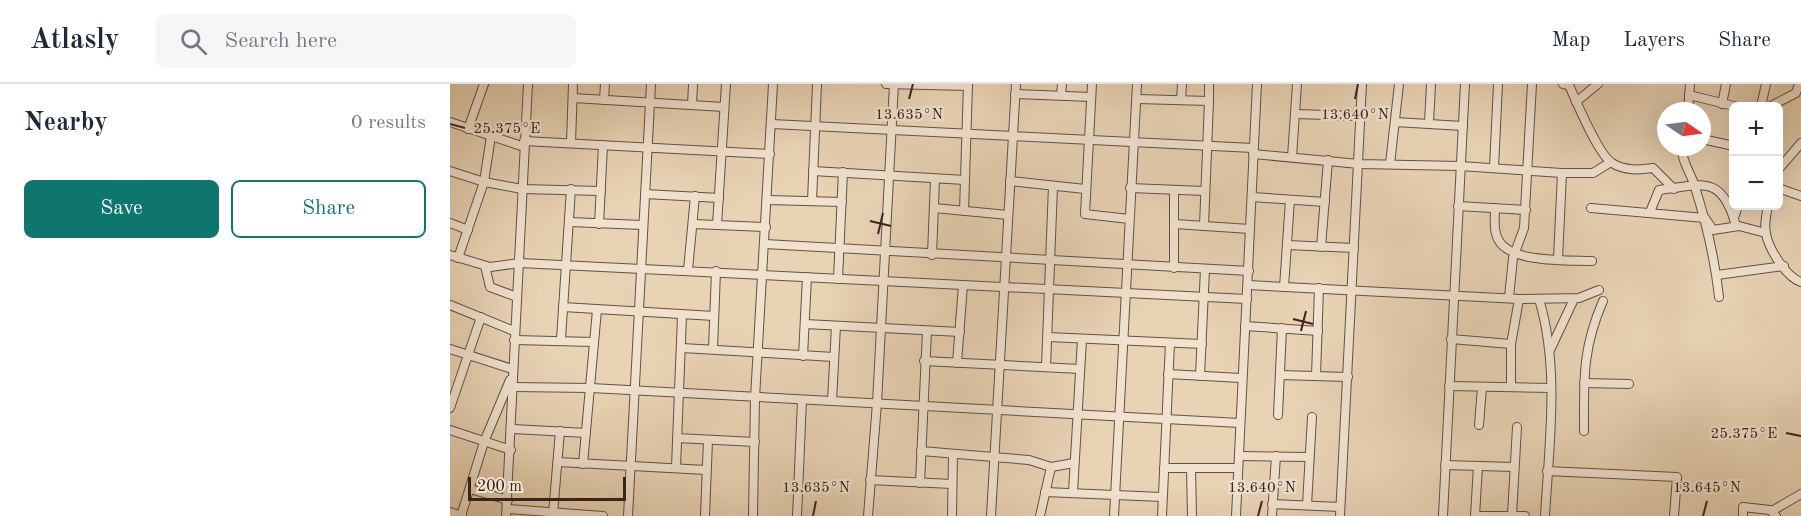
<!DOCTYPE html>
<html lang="en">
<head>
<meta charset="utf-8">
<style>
  :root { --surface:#fff; --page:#f6f6f7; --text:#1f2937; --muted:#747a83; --line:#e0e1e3; --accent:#0f766e }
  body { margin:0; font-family:"Old Standard TT",serif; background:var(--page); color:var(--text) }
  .controls { position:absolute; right:18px; top:18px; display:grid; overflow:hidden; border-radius:9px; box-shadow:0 6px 24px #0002 }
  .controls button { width:54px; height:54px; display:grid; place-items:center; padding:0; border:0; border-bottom:2px solid var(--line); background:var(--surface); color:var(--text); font:30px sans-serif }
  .compass { position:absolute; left:1207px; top:18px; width:54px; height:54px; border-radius:50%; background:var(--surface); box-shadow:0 6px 24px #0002; rotate:103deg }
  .scale { position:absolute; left:18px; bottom:15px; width:158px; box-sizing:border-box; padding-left:6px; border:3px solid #3a2519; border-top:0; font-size:16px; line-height:21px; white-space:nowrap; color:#3a2519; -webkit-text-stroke:4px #f0e2cf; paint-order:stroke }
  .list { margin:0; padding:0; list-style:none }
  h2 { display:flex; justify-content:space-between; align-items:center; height:78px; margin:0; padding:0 24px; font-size:26px }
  h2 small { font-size:20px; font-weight:400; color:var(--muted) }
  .actions { display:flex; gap:12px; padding:18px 24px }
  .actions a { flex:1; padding:14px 0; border:2px solid var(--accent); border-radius:9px; text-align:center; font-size:21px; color:var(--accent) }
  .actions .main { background:var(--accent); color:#fff }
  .icon { flex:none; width:33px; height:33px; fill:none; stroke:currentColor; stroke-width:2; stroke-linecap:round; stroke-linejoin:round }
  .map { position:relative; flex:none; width:1351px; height:432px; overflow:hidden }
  header { display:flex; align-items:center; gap:36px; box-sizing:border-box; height:84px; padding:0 30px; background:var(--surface); border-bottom:2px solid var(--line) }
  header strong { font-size:28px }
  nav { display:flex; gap:33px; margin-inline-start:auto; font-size:21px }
  .search { width:420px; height:54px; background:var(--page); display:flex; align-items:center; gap:15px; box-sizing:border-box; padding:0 21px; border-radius:9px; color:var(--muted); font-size:22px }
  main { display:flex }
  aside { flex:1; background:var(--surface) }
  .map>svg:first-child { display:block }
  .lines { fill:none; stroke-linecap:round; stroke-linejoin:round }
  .minor-casing { stroke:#665040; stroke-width:10 }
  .minor { stroke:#f0e2cf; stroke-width:8 }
  .ticks { fill:none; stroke:#3a2519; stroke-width:2 }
  .ticks-label { font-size:15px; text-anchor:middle; fill:#3a2519; stroke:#f0e2cf; stroke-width:4.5; stroke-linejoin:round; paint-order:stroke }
</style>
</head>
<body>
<header>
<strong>Atlasly</strong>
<div class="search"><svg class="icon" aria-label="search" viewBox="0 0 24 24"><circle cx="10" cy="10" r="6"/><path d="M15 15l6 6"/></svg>Search here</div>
<nav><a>Map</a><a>Layers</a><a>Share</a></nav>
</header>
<main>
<aside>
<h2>Nearby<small>0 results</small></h2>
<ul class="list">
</ul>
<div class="actions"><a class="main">Save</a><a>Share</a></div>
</aside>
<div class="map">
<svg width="1351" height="432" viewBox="0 0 1351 432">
  <rect width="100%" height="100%" fill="#e8d3b5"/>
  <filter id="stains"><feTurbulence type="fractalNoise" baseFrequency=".00333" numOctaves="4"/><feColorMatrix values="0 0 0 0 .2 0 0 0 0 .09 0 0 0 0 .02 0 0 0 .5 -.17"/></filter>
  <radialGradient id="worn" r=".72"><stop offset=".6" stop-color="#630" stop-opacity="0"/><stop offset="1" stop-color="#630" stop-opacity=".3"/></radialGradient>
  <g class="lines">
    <defs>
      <g id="minor">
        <polyline points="436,0 518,2"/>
        <polyline points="642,0 635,130 679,135"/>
        <path d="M1113,0L1119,1C1126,17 1148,70 1162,79C1175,87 1189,86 1203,84L1224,105"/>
        <polyline points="565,10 641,13"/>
        <polyline points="611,11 612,0"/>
        <polyline points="1239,11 1284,22"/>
        <polyline points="123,14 274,23"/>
        <polyline points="687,15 759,17 759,0"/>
        <polyline points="154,16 155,0"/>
        <polyline points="731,16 732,0"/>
        <polyline points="1126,18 1148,0"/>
        <polyline points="1272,20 1276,0"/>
        <polyline points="242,21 243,0"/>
        <polyline points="1311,22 1316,0"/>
        <polyline points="1321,22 1346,9 1349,0"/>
        <polyline points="1238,27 1240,0"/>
        <polyline points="845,30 910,32"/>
        <polyline points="0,38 74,63"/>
        <polyline points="945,38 1013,42"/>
        <polyline points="979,39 981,0"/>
        <polyline points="322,40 803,64"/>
        <polyline points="18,45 34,0"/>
        <polyline points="1252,55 1284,62"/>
        <polyline points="74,57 320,70"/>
        <polyline points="121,59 123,0"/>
        <path d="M1232,63C1231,77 1241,89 1245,103C1256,138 1265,176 1269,213"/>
        <polyline points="803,70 909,80 1010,82 1112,89 1143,89 1161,78"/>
        <polyline points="842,73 847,0"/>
        <polyline points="940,80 949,0"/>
        <polyline points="1044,84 1048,0"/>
        <polyline points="1328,86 1351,59"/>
        <polyline points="0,87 34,98 72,105 151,107"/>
        <polyline points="363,87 515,96"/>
        <polyline points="560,97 635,105"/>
        <polyline points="680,104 755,107"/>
        <polyline points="1328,104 1351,112"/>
        <polyline points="195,110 269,114"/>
        <polyline points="802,113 875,118"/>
        <polyline points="318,116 392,118"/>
        <polyline points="362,117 367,0"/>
        <polyline points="1008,122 1076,126"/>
        <path d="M1318,122C1316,131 1314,141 1316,150C1319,165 1336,193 1351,198"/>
        <polyline points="484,124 558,131"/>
        <path d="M1045,124C1045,135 1043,147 1049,157C1062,179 1119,176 1142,177"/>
        <polyline points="1141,124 1255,134 1263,146 1289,142 1316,149"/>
        <polyline points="514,127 518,0"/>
        <path d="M1200,128L1209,106C1251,101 1272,89 1286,142"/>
        <polyline points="1284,134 1288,122"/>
        <polyline points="120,138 192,141"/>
        <polyline points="0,139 18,146"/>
        <polyline points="149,140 153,61"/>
        <polyline points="243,140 316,143"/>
        <polyline points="725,140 800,145"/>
        <polyline points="267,141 276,0"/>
        <polyline points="754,142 759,17"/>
        <polyline points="315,160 799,187"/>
        <polyline points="837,161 904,164"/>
        <polyline points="871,163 878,76"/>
        <polyline points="0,171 40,183 70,179 797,215"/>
        <polyline points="482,171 485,95"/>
        <polyline points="8,174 34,98 41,52"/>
        <polyline points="1108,175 1112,89"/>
        <polyline points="35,182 40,203 67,213"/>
        <polyline points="724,184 724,106"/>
        <polyline points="238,186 245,112"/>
        <polyline points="1267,191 1334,182"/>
        <polyline points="388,195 393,88"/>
        <polyline points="798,201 1069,215 1129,214 1149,206"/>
        <polyline points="834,203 840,116"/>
        <polyline points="1059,213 1063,174 1074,144 1082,0"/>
        <path d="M1089,215C1110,284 1099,361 1095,432"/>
        <polyline points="0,221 64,247"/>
        <polyline points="113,223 264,232"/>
        <polyline points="355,240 510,248"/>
        <polyline points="795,242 868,247"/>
        <polyline points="598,253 752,260"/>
        <polyline points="111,255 121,105"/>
        <polyline points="1001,255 1061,260"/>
        <polyline points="64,256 144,258"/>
        <polyline points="232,264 384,273"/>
        <polyline points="0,265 62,285"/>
        <polyline points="263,265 266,187"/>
        <polyline points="1100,266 1124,215"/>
        <polyline points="353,272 357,193"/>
        <polyline points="474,277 630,285"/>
        <polyline points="507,279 513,201"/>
        <polyline points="596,283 603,102"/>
        <polyline points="718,290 791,294"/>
        <polyline points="830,291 898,293"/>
        <polyline points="750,292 755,185"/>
        <polyline points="866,292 869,204"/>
        <polyline points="1134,299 1179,300"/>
        <polyline points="999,302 1101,304"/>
        <polyline points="63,303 141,304 790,339"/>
        <polyline points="1061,303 1061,260 1069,215"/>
        <polyline points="382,317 386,242"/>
        <polyline points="0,324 31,233"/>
        <polyline points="828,331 832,244"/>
        <polyline points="1029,341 1032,303"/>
        <polyline points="63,345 136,349"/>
        <polyline points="0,346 61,366"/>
        <path d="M1134,347C1134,296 1132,265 1153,217"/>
        <polyline points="227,354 305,358"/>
        <polyline points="471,367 579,376 601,383 624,379"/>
        <polyline points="789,372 858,373"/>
        <polyline points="108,378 256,386"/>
        <polyline points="133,380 147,226"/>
        <polyline points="995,381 1064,383"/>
        <polyline points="226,383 232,232"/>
        <polyline points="714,384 788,384"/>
        <polyline points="741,384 742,432"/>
        <polyline points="1097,387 1227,393 1224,432"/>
        <polyline points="420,396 502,400"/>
        <polyline points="470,399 477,247"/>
        <polyline points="20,405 58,416"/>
        <polyline points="595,408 712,413"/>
        <polyline points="623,408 632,255"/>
        <polyline points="822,420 890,423"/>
        <polyline points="857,421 862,333"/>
        <polyline points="58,425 153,432"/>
        <polyline points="1322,427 1351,410"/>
        <polyline points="0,428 12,432"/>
        <polyline points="103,430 110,347"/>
        <polyline points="1062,431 1067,343"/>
        <polyline points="11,432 34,358 60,296"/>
        <polyline points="56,432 78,0"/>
        <polyline points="178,432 201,0"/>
        <polyline points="255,432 258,356"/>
        <polyline points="303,432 305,314 323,0"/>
        <polyline points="347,432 352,316"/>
        <polyline points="418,432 427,319 444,0"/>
        <polyline points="502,432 503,370"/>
        <polyline points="541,432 566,0"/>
        <polyline points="590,432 601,383"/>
        <polyline points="664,432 687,0"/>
        <polyline points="712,432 720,259"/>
        <polyline points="786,432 807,0"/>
        <polyline points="822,432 826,372"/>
        <polyline points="890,432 912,0"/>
        <polyline points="993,432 1015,0"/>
        <polyline points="1025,432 1028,382"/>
        <polyline points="1025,432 1075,432"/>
        <polyline points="1293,432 1293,423 1320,426 1326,432"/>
      </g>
    </defs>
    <use href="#minor" class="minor-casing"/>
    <use href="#minor" class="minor"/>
  </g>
  <path class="ticks" d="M459,15L463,0M905,15L908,0M0,40L15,44M420,137L441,142M428,150L433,129M843,235L863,240M851,247L856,227M1336,349L1351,352M363,432L366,417M808,432L812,417M1253,432L1257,417"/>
  <g class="ticks-label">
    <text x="459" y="35">13.635°N</text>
    <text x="905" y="35">13.640°N</text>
    <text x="57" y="49">25.375°E</text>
    <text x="1294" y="354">25.375°E</text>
    <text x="366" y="408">13.635°N</text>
    <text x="812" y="408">13.640°N</text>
    <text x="1257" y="408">13.645°N</text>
  </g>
  <rect width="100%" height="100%" filter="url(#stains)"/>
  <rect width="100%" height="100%" fill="url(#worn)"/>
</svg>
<div class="controls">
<button>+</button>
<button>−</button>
</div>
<svg class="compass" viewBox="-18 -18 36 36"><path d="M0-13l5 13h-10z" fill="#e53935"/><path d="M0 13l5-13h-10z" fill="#747a83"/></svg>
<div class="scale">200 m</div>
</div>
</main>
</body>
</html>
